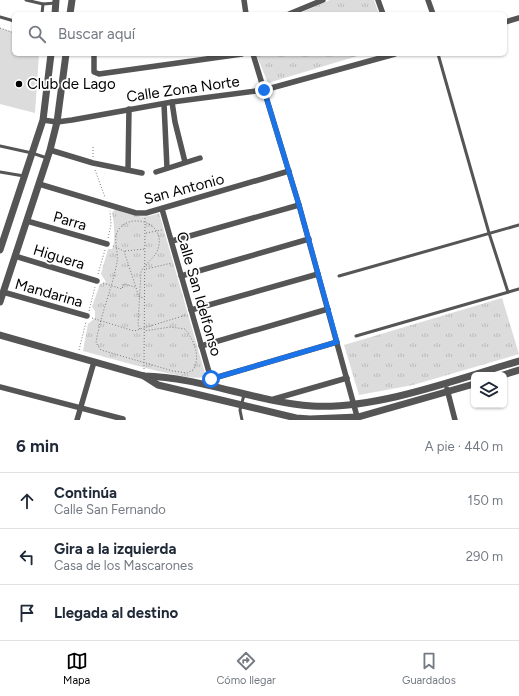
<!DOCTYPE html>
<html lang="es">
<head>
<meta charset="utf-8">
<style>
  :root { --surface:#fff; --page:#f2f2f3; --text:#1f2937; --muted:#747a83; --line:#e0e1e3; --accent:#000 }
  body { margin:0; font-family:Figtree,sans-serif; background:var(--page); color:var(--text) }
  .controls { position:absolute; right:12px; bottom:12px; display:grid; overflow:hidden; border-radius:6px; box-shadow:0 1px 3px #0004 }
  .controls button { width:36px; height:36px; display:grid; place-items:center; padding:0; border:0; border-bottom:1px solid var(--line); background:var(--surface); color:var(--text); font:20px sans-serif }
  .stop { position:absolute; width:12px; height:12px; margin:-9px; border:3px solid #1a73e8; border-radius:50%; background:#fff }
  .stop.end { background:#1a73e8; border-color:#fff; box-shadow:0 1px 4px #0008 }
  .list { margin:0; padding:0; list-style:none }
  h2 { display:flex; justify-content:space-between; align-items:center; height:52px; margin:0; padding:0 16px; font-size:17px }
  h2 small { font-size:13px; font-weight:400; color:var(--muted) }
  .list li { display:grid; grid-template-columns:26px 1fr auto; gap:12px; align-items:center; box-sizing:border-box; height:56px; padding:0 16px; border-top:1px solid var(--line) }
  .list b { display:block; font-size:15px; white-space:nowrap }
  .list p { margin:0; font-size:13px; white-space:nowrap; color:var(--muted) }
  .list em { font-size:13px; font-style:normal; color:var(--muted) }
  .icon { flex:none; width:22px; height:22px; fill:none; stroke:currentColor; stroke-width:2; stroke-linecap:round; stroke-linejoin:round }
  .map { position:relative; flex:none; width:519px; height:420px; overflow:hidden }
  .search { position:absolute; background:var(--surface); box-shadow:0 1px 3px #0004; left:12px; right:12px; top:12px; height:44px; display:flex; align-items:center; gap:10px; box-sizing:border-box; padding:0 14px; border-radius:6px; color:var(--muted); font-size:15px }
  .sheet { height:220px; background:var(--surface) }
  nav { display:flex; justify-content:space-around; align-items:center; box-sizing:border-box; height:56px; border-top:1px solid var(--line); background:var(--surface); font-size:11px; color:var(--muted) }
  nav a { display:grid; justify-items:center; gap:2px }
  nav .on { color:var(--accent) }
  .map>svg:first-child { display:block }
  .grass { fill:url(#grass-tufts) }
  .pitch { fill:#dcdcdc }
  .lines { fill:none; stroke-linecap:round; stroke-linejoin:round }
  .path { stroke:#777; stroke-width:1; stroke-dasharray:1 2; stroke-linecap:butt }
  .service { stroke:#555; stroke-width:3 }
  .minor { stroke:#555; stroke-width:5.5 }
  .tertiary { stroke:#555; stroke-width:7 }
  .route { stroke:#1a73e8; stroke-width:5 }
  .poi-dot { fill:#000; stroke:#fff; stroke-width:1.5 }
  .labels { text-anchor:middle; stroke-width:3.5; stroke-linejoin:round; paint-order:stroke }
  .poi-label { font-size:15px; fill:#000; stroke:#fff; text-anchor:start }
  .street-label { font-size:15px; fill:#000; stroke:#fff }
</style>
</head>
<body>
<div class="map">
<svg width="519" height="420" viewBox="0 0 519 420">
  <defs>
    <pattern id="grass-tufts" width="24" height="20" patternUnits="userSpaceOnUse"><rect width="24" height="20" fill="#dcdcdc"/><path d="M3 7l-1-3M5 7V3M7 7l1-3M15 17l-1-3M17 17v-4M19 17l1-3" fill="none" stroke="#bbb"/></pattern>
  </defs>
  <rect width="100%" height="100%" fill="#fff"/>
  <g class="grass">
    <polygon points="330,0 374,0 379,14 298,14"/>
    <polygon points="256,54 364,54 268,83"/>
    <path d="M115,209C130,215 143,220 159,213L206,377C186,382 107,357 83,351L88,324L95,318V311L92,307L100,284L106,282L101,274L108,249H112C116,243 114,221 112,213Z"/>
    <polygon points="502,298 519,354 413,385 359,395 344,345"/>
  </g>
  <polygon class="pitch" points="0,28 14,32 14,54 39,54 35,113 0,104"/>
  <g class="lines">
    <g class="path">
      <polyline points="0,28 14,33"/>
      <polyline points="93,157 93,145"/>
      <polyline points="95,170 105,197"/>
      <polyline points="146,233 162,230"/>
      <polyline points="108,238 111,225 110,211"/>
      <polyline points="113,246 124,251 139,297 144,298"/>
      <polyline points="125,251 145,249"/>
      <polyline points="146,269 172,263"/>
      <polyline points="98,274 105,250"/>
      <polyline points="103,283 122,289 124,284 135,287"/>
      <polyline points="89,311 95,287"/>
      <polyline points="92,318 134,331 186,315"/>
      <path d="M140,329L138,325L141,272C146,261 157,258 159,245C163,222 131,213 119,229C112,238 119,252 117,262C112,290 100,315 96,343L101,350L173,371L187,373L193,370C201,357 194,340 185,329L170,327L144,331"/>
      <polyline points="79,350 86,322"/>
      <polyline points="144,369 145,218"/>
    </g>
    <g class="service">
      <polyline points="26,0 43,4 56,3"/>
      <polyline points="42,14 43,4"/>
      <polyline points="0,17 14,21"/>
      <polyline points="438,54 489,233 508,292"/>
      <polyline points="0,146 32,153 47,158"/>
      <polyline points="0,172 24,176"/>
      <polyline points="339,276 519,225"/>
      <polyline points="356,336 519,289"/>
      <polyline points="242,420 240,410 244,395"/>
    </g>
    <g class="minor">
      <polyline points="244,0 246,14"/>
      <polyline points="378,0 383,14"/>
      <polyline points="428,0 433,14"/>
      <polyline points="289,14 323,0"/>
      <polyline points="505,22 519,18"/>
      <polyline points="94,54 94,72 99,74 242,54"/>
      <polyline points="253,54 299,205 358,420"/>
      <polyline points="172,102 175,122 185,162"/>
      <polyline points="164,104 167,168"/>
      <polyline points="43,120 57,122 72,120 172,102 264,90 395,54"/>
      <polyline points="50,150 93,163 142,173"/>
      <polyline points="128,170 129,109"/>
      <polyline points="156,172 200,158"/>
      <polyline points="39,184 136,213 146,213 289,171"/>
      <polyline points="162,209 211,379 211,386"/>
      <polyline points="27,221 107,244"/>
      <polyline points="172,241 299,205"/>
      <polyline points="15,256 97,281"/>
      <polyline points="181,276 309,239"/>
      <polyline points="3,292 87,316"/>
      <polyline points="191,310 318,274"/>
      <polyline points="201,346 328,309"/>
      <polyline points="211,379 337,342"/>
      <polyline points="0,387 123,419"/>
      <polyline points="447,389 455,420"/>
      <polyline points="274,399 347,378"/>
      <polyline points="77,420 94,362"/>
    </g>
    <g class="tertiary">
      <polyline points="55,14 56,0"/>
      <polyline points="70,14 72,0"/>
      <polyline points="0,250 43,120 51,54"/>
      <polyline points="0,302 50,150 57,122 66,54"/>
      <path d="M0,335L144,376C200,377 256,402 312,406C375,410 458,379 519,361"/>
      <polyline points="503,375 519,370"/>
      <polyline points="144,376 158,385 296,418 310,419 358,417 474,384"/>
    </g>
  </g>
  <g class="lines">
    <polyline class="route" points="211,379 337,342 299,205 264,90"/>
  </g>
  <circle class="poi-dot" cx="19" cy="84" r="4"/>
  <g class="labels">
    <g class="poi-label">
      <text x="27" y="89">Club de Lago</text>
    </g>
    <g class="street-label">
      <text transform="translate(183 89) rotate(-8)" y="5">Calle Zona Norte</text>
      <text transform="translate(184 189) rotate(-15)" y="5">San Antonio</text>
      <text transform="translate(70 221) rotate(16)" y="5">Parra</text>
      <text transform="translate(59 257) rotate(17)" y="5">Higuera</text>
      <text transform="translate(49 293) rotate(16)" y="5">Mandarina</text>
      <text transform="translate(199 294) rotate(74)" y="5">Calle San Idelfonso</text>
    </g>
  </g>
</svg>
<div class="controls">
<button><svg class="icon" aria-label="layers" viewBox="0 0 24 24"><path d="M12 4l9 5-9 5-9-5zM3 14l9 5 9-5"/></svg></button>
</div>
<div class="stop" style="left:211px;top:379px"></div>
<div class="stop end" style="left:264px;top:90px"></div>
<div class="search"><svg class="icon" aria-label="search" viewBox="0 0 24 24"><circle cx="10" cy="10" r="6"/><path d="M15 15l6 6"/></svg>Buscar aquí</div>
</div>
<section class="sheet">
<h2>6 min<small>A pie · 440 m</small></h2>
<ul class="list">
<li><svg class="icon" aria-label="ahead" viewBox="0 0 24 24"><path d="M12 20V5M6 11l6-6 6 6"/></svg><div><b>Continúa</b><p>Calle San Fernando</p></div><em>150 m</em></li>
<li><svg class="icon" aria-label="left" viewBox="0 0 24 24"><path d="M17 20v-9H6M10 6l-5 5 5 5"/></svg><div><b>Gira a la izquierda</b><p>Casa de los Mascarones</p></div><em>290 m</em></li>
<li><svg class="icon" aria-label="arrive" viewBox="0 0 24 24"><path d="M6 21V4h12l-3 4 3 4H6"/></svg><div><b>Llegada al destino</b></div></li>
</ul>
</section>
<nav>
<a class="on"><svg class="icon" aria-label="map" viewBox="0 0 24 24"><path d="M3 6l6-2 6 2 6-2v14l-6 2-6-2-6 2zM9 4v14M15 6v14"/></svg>Mapa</a>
<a><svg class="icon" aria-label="directions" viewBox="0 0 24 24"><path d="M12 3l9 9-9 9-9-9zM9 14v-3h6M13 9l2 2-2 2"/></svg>Cómo llegar</a>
<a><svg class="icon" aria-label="saved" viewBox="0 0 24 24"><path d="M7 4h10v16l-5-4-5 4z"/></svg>Guardados</a>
</nav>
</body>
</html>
